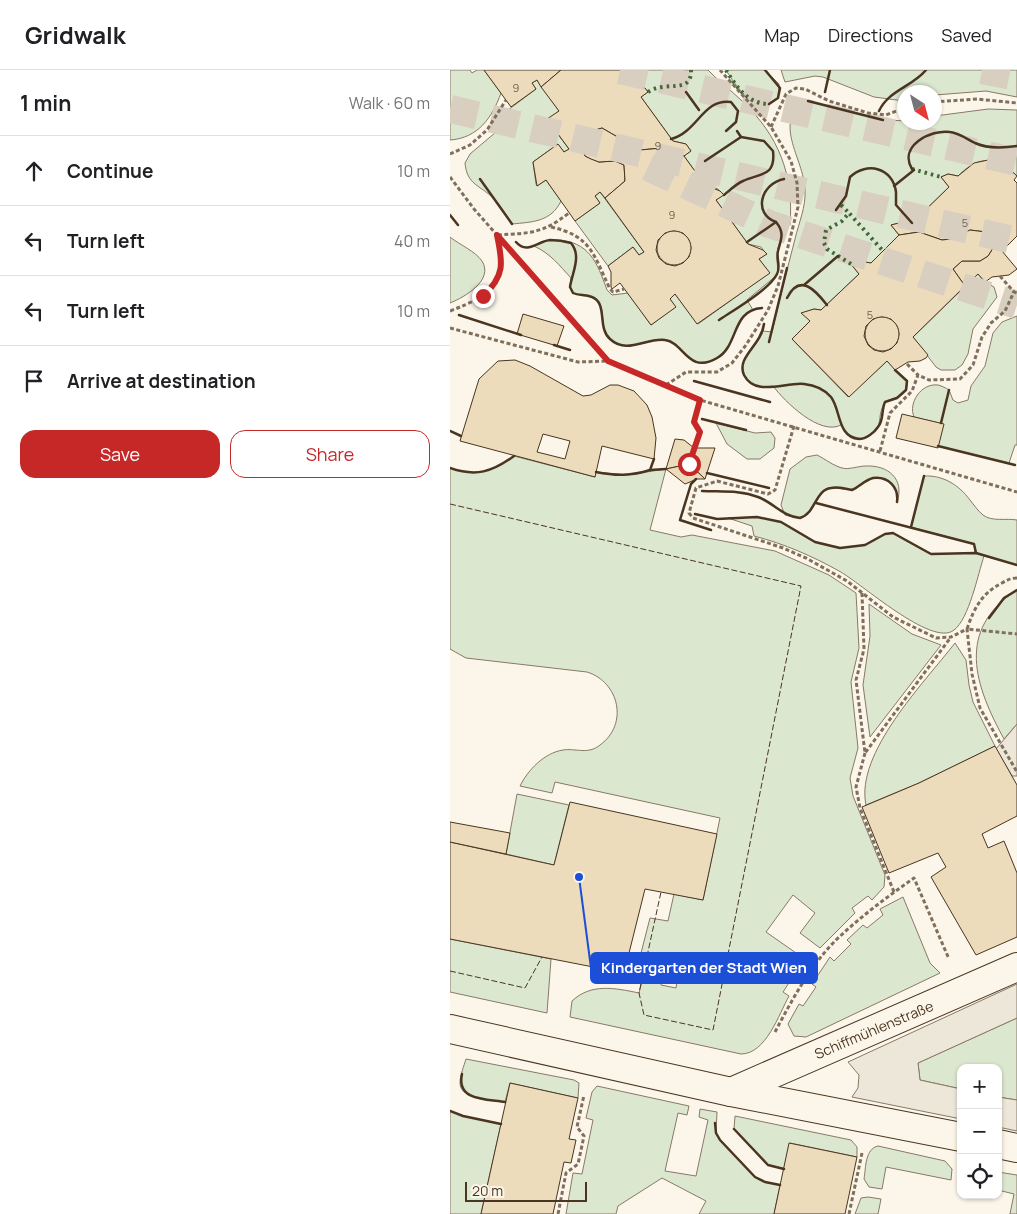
<!DOCTYPE html>
<html lang="en">
<head>
<meta charset="utf-8">
<style>
  :root { --surface:#fff; --page:#f6f6f6; --text:#202124; --muted:#757577; --line:#e0e0e0; --accent:#c62828 }
  body { margin:0; font-family:Manrope,sans-serif; background:var(--page); color:var(--text) }
  .controls { position:absolute; right:15px; bottom:15px; display:grid; overflow:hidden; border-radius:10px; box-shadow:0 1px 4px #0004 }
  .controls button { width:45px; height:45px; display:grid; place-items:center; padding:0; border:0; border-bottom:1px solid var(--line); background:var(--surface); color:var(--text); font:25px sans-serif }
  .compass { position:absolute; left:447px; top:15px; width:45px; height:45px; border-radius:50%; background:var(--surface); box-shadow:0 1px 4px #0004; rotate:144deg }
  .scale { position:absolute; left:15px; bottom:12px; width:122px; box-sizing:border-box; padding-left:5px; border:2px solid #4a3520; border-top:0; font-size:14px; line-height:18px; white-space:nowrap; color:#4a3520; -webkit-text-stroke:4px #fbf6e9; paint-order:stroke }
  .stop { position:absolute; width:15px; height:15px; margin:-11px; border:4px solid #c62828; border-radius:50%; background:#fff }
  .stop.end { background:#c62828; border-color:#fff; box-shadow:0 1px 5px #0008 }
  .list { margin:0; padding:0; list-style:none }
  h2 { display:flex; justify-content:space-between; align-items:center; height:65px; margin:0; padding:0 20px; font-size:21px }
  h2 small { font-size:16px; font-weight:400; color:var(--muted) }
  .list li { display:grid; grid-template-columns:32px 1fr auto; gap:15px; align-items:center; box-sizing:border-box; height:70px; padding:0 20px; border-top:1px solid var(--line) }
  .list b { display:block; font-size:19px; white-space:nowrap }
  .list em { font-size:16px; font-style:normal; color:var(--muted) }
  .actions { display:flex; gap:10px; padding:15px 20px }
  .actions a { flex:1; padding:11px 0; border:1px solid var(--accent); border-radius:15px; text-align:center; font-size:18px; color:var(--accent) }
  .actions .main { background:var(--accent); color:#fff }
  .icon { flex:none; width:28px; height:28px; fill:none; stroke:currentColor; stroke-width:2; stroke-linecap:round; stroke-linejoin:round }
  .map { position:relative; flex:none; width:567px; height:1144px; overflow:hidden }
  header { display:flex; align-items:center; gap:30px; box-sizing:border-box; height:70px; padding:0 25px; background:var(--surface); border-bottom:1px solid var(--line) }
  header strong { font-size:24px }
  nav { display:flex; gap:28px; margin-inline-start:auto; font-size:18px }
  main { display:flex }
  aside { flex:1; background:var(--surface) }
  .map>svg:first-child { display:block }
  .green { fill:#dce7d0; stroke:#887966 }
  .parking { fill:#ede7d9; stroke:#887966 }
  .building { fill:#ecdcbc; stroke:#4a3520; fill-rule:evenodd }
  .lines { fill:none; stroke-linecap:round; stroke-linejoin:round }
  .highway-tunnel { stroke:#d8cfc1; stroke-width:28; stroke-dasharray:28 14; stroke-linecap:butt }
  .minor-casing { stroke:#4a3520; stroke-width:30 }
  .path { stroke:#7f6f5c; stroke-width:3; stroke-dasharray:4 2.5; stroke-linecap:butt }
  .minor { stroke:#fbf6e9; stroke-width:28 }
  .hedge { stroke:#436837; stroke-width:4; stroke-dasharray:2.5 4; stroke-linecap:butt }
  .fence { stroke:#4a3520; stroke-width:1; stroke-dasharray:6 2.5; stroke-linecap:butt }
  .wall { stroke:#4a3520; stroke-width:2.5 }
  .route { stroke:#c62828; stroke-width:6 }
  .labels { text-anchor:middle; stroke-width:4; stroke-linejoin:round; paint-order:stroke }
  .number-label { font-size:11px; fill:#725f47 }
  .street-label { font-size:14px; fill:#4a3520; stroke:#fbf6e9 }
  .leader { fill:none; stroke:#1d4ed8; stroke-width:2 }
  .callout-dot { fill:#1d4ed8; stroke:#fbf6e9; stroke-width:2 }
  .callout { fill:#1d4ed8; stroke:#1d4ed8; stroke-width:2 }
  .callout-label { font-size:15px; text-anchor:middle; font-weight:bold; fill:#fff }
</style>
</head>
<body>
<header>
<strong>Gridwalk</strong>
<nav><a>Map</a><a>Directions</a><a>Saved</a></nav>
</header>
<main>
<aside>
<h2>1 min<small>Walk · 60 m</small></h2>
<ul class="list">
<li><svg class="icon" aria-label="ahead" viewBox="0 0 24 24"><path d="M12 20V5M6 11l6-6 6 6"/></svg><div><b>Continue</b></div><em>10 m</em></li>
<li><svg class="icon" aria-label="left" viewBox="0 0 24 24"><path d="M17 20v-9H6M10 6l-5 5 5 5"/></svg><div><b>Turn left</b></div><em>40 m</em></li>
<li><svg class="icon" aria-label="left" viewBox="0 0 24 24"><path d="M17 20v-9H6M10 6l-5 5 5 5"/></svg><div><b>Turn left</b></div><em>10 m</em></li>
<li><svg class="icon" aria-label="arrive" viewBox="0 0 24 24"><path d="M6 21V4h12l-3 4 3 4H6"/></svg><div><b>Arrive at destination</b></div></li>
</ul>
<div class="actions"><a class="main">Save</a><a>Share</a></div>
</aside>
<div class="map">
<svg width="567" height="1144" viewBox="0 0 567 1144">
  <rect width="100%" height="100%" fill="#fbf6e9"/>
  <g class="green">
    <path d="M0,0H20L22,3L27,0H34L51,23C42,48 28,68 0,70Z"/>
    <path d="M171,0H258C268,11 281,20 292,31C329,66 344,105 340,155L327,152C337,165 328,171 327,184C326,192 329,198 327,205L297,230L303,240C282,250 287,276 268,288C239,306 233,273 215,270C198,267 178,285 160,269C147,258 159,233 142,227C136,224 129,226 123,223L120,217L121,208C109,195 101,184 84,176C91,171 98,170 106,170C139,171 147,192 157,220L162,225L178,223L201,255L225,237L220,229L225,224L248,254L319,203L309,189L316,184L311,177L298,174L266,130L273,125L268,119L255,115L234,86L241,81L236,74L223,71L191,27L198,22L193,16L180,13Z"/>
    <path d="M276,0H315L329,14L328,28L319,34C297,34 286,16 276,0Z"/>
    <polygon points="331,0 567,0 567,27 536,21 485,25 484,22 454,22 454,31 424,27 373,7 365,6 335,12"/>
    <path d="M87,10L109,41L97,50L119,79L114,82L108,74L83,92L86,114L87,116L96,110L111,131C101,152 82,152 62,154C56,146 51,135 43,128C30,115 17,115 15,93L20,84L46,62L54,43L86,19L82,13Z"/>
    <path d="M358,31L433,50L484,52L485,46L538,39L567,40V106C546,87 530,84 508,106L498,104L491,107L499,117L460,155L449,153L441,155L449,165L421,193L409,191L401,194L409,204L371,240L364,239L352,243L360,251L342,269L398,327L437,291L457,311C459,327 446,326 435,332C424,352 438,355 412,369L398,365L391,355C370,366 335,332 323,316C313,317 304,319 297,310C282,291 307,279 313,261L322,262C329,231 337,200 345,169C349,152 356,137 355,120C354,88 320,50 358,31Z"/>
    <polygon points="150,122 194,182 189,185 183,177 158,196 125,151 150,133 145,126"/>
    <path d="M0,167C10,175 25,181 32,191C44,210 15,227 0,233Z"/>
    <polygon points="528,204 535,212 544,217 547,227 523,259 518,284 512,295 505,300 491,300 486,297 463,267"/>
    <path d="M567,246V375H565L559,393L488,376L493,354L464,347C458,333 471,313 488,315C492,316 496,318 499,320L503,330L508,333L518,330L521,316L535,296L543,263L552,252Z"/>
    <polygon points="266,353 305,363 321,362 325,368 324,378 310,389 297,389 277,374"/>
    <path d="M367,385C375,389 384,396 392,398C399,400 408,396 416,396C438,395 455,409 447,432C450,415 432,401 416,411C412,413 409,418 403,419C394,421 386,416 376,419C358,432 367,455 335,445L331,435L340,399L356,387Z"/>
    <path d="M64,386L145,407L146,402L177,405L216,399L200,460L231,467L242,465L325,481L379,505L406,523L409,578L401,612L408,678L400,708L403,726L435,805L434,817L422,830L418,826L402,838L405,843L370,878L350,863L365,843L343,825L316,862L359,892L349,908L344,905L333,922L339,926C329,944 316,984 291,984L120,947L122,931C141,913 165,918 189,923L193,907L211,911V915L226,918L228,903C214,901 195,902 190,887L200,848L218,851L224,824L253,830L270,748L105,712L102,723L70,716C78,700 94,683 113,680C126,678 138,685 150,675C179,654 169,612 137,602L16,588L0,579V398C26,407 42,402 64,386Z"/>
    <path d="M474,406C493,405 509,415 520,430C524,435 528,441 533,445C542,452 556,448 567,450V495L534,486C528,504 519,549 504,560C482,578 410,512 389,501C362,486 335,474 304,466L302,456L278,448L307,447L331,452L365,472L390,478L415,475L435,464L443,463L481,484L525,483L524,474L461,457Z"/>
    <path d="M567,520V654L554,669C525,616 505,560 567,520Z"/>
    <polygon points="419,534 462,564 491,575 420,667 413,615 420,566"/>
    <path d="M505,573L516,590L519,615L523,632L545,676L469,713L416,735C405,683 474,613 505,573Z"/>
    <polygon points="67,724 119,735 104,795 56,784"/>
    <polygon points="453,827 480,893 490,903 356,967 344,966 338,954 349,934 353,936 366,917 362,914 380,887 384,891 401,874 397,870 413,855 417,858 433,845 430,839"/>
    <polygon points="0,869 101,889 97,943 0,922"/>
    <polygon points="567,948 567,1030 548,1027 548,998 511,998 511,1019 470,1010 468,993"/>
    <path d="M16,989L124,1010L129,1013L128,1028L60,1013L55,1032C43,1030 10,1030 10,1013C10,1005 14,996 16,989Z"/>
    <polygon points="147,1016 239,1036 237,1045 228,1043 215,1101 246,1106 258,1050 249,1047 250,1039 267,1042 266,1063 270,1070 305,1107 315,1112 330,1115 324,1144 249,1144 256,1131 212,1108 168,1136 166,1144 116,1144 123,1103 132,1104 143,1050 136,1048 142,1022"/>
    <polygon points="0,1041 13,1046 51,1054 31,1144 0,1144"/>
    <polygon points="285,1046 401,1070 407,1077 407,1087 340,1073 334,1099 318,1095 284,1059"/>
    <path d="M428,1076L495,1091L502,1099L501,1110L436,1097L432,1119L419,1117L414,1109C416,1097 415,1079 428,1076Z"/>
    <polygon points="548,1102 567,1105 567,1144 560,1144 564,1124 548,1120"/>
    <polygon points="418,1127 431,1129 428,1144 405,1144 411,1128"/>
  </g>
  <g class="parking">
    <polygon points="567,654 567,706 562,706 546,679"/>
    <polygon points="567,914 567,948 468,993 470,1010 511,1019 511,1049 402,1027 408,1018 409,1005 398,992"/>
    <polygon points="548,1027 567,1030 567,1061 548,1057"/>
  </g>
  <g class="building">
    <polygon points="34,0 111,0 91,17 87,10 82,13 86,19 61,37"/>
    <polygon points="111,0 171,0 180,13 195,18 198,22 191,27 223,71 236,74 241,81 234,86 212,78 190,80 152,58 136,63 131,71 135,86 149,92 165,91 174,95 175,111 155,128 150,122 145,126 150,133 125,151 96,110 87,116 83,92 108,74 114,82 119,79 97,49 109,41 91,17"/>
    <path d="M152,58L190,80L212,78L234,86L255,115L270,121L274,125L266,130L298,174L313,180L317,184L309,189L320,203L247,254L225,224L220,229L226,237L201,255L170,213L162,219L161,217V202L158,196L183,177L189,185L194,182L155,128L175,111L174,95L165,91L149,92L141,89L135,86L132,78L131,71L136,63ZM224,161L233,163L239,170L241,178L239,187L233,193L225,196L216,194L209,188L206,180L208,170L215,163Z"/>
    <polygon points="543,89 556,96 567,106 564,110 567,113 567,166 552,181 567,199 559,205 542,207 535,212 528,204 515,216 503,199 512,191 530,191 538,186 543,178 544,171 536,162 520,160 508,167 492,170 469,162 449,165 441,155 449,153 460,155 499,117 491,107 498,104 508,106 524,93"/>
    <path d="M520,160L536,162L544,171L543,178L538,186L530,191H512L503,199L515,216L463,267L478,285L476,288L470,291L458,292L445,300L437,291L399,327L342,269L360,251L351,243L364,239L371,240L409,204L401,194L409,191L421,193L449,165L469,162L492,170L501,169ZM432,247L441,249L447,256L449,264L447,273L441,279L433,282L424,280L418,275L414,266L416,256L423,249Z"/>
    <circle cx="224" cy="178" r="17"/>
    <polygon points="73,244 114,256 107,276 67,264"/>
    <circle cx="432" cy="264" r="17"/>
    <path d="M65,290L80,296L133,326L141,325L160,315H168L184,321L197,335L202,347L206,368L204,389L152,376L145,407L10,371L29,309L48,291ZM93,364L120,371L115,389L87,382Z"/>
    <polygon points="452,344 494,354 488,378 446,368"/>
    <polygon points="225,369 234,370 244,378 265,378 255,409 239,394 216,399"/>
    <polygon points="239,394 255,409 247,409 235,414 216,399"/>
    <polygon points="545,676 567,715 567,746 532,764 538,778 554,771 567,803 567,867 526,885 481,807 496,797 488,783 439,803 412,737 469,713"/>
    <polygon points="120,732 267,764 253,830 195,819 174,903 0,869 0,772 104,795"/>
    <polygon points="0,752 60,763 56,784 0,772"/>
    <polygon points="60,1013 128,1028 119,1069 126,1070 121,1093 114,1092 103,1144 31,1144"/>
    <polygon points="339,1073 407,1087 395,1144 324,1144"/>
  </g>
  <g class="lines">
    <g class="highway-tunnel">
      <polyline points="170,0 567,92"/>
      <polyline points="532,0 567,7"/>
      <polyline points="0,39 567,171"/>
      <polyline points="198,97 319,154 567,235"/>
    </g>
    <defs>
      <g id="minor">
        <polyline points="0,959 281,1022 511,1067"/>
        <polyline points="281,1022 567,897"/>
        <polyline points="548,1074 567,1078"/>
      </g>
    </defs>
    <use href="#minor" class="minor-casing"/>
    <g class="path">
      <polyline points="484,32 527,29 567,33"/>
      <polyline points="321,57 336,24 346,18 355,19 379,31 418,43 436,45 454,38"/>
      <polyline points="0,84 20,75 37,60 56,30"/>
      <polyline points="0,107 24,139 158,291 250,330 567,422"/>
      <path d="M101,157C142,166 144,186 160,219L163,222L174,219"/>
      <polyline points="550,206 564,222"/>
      <path d="M0,241C44,224 58,214 47,165C80,163 92,164 119,143"/>
      <polyline points="0,258 128,292 158,291"/>
      <polyline points="457,294 468,305"/>
      <polyline points="216,315 236,302 267,302 282,293 296,275 318,240 328,216 348,137 347,113 341,91 321,57 270,0"/>
      <polyline points="344,356 325,420 318,424 267,411 246,418 239,443 243,448 333,478 356,488 397,511 443,547 486,568 501,567 517,559 522,604 530,638 567,702"/>
      <polyline points="430,381 440,343 462,321 468,305 479,310 510,309 523,295 532,267 541,253 555,241 564,222 567,223"/>
      <polyline points="236,403 250,362 244,352 250,330"/>
      <path d="M567,508C561,508 557,510 552,513C532,523 524,538 517,559L567,564"/>
      <polyline points="412,523 414,579 406,610 415,683 501,567"/>
      <polyline points="415,683 406,717 410,738 444,822"/>
      <path d="M325,962C342,930 360,896 386,870C410,847 437,827 464,808L499,889"/>
      <polyline points="108,1144 116,1103 128,1094 134,1066 127,1057 134,1025"/>
      <polyline points="399,1144 412,1083"/>
    </g>
    <use href="#minor" class="minor"/>
    <g class="hedge">
      <path d="M276,0C286,16 297,34 319,34"/>
      <path d="M198,22C215,10 242,25 241,0"/>
      <polyline points="462,99 491,107"/>
      <polyline points="391,135 399,143"/>
      <polyline points="401,194 377,179 374,173 376,160 392,151 399,143 433,181"/>
    </g>
    <g class="fence">
      <polyline points="0,434 351,516 263,960 194,945 189,923 211,822"/>
      <polyline points="0,901 75,918 92,887"/>
    </g>
    <g class="wall">
      <polyline points="315,0 330,18 328,28 319,34"/>
      <polyline points="236,22 249,40"/>
      <polyline points="375,22 380,0"/>
      <polyline points="358,31 433,50"/>
      <path d="M429,41C439,20 462,17 476,0"/>
      <path d="M221,69C248,62 253,28 281,32L288,41L286,52L276,61"/>
      <polyline points="255,91 291,67 287,61"/>
      <path d="M462,99C448,76 481,59 500,62C509,63 517,69 525,73C538,79 553,78 567,76"/>
      <polyline points="30,109 62,154"/>
      <polyline points="444,116 464,100"/>
      <path d="M274,125C280,120 286,114 293,111C310,103 326,107 323,81L314,71L291,67"/>
      <path d="M386,140L396,126L400,107C417,91 443,98 446,122C446,126 446,131 446,135L462,153"/>
      <polyline points="0,145 8,155"/>
      <path d="M66,172C77,185 88,171 100,170C108,170 114,171 121,173C132,186 122,203 120,217L123,223C129,226 135,224 142,227C158,233 147,258 160,269C177,285 197,267 215,270C234,272 238,305 267,288C289,276 281,240 312,238"/>
      <path d="M297,172L326,152C303,144 310,114 334,109"/>
      <polyline points="354,215 388,186"/>
      <path d="M337,228C350,202 366,221 377,235"/>
      <polyline points="9,245 71,265"/>
      <path d="M269,250C284,240 320,219 327,204C331,197 326,188 328,181C331,169 335,163 326,152"/>
      <path d="M314,254C311,276 286,287 294,305C305,327 335,312 354,314C364,315 374,319 381,327C391,340 387,367 409,369C416,369 424,363 428,357C434,350 431,341 435,332L447,328L456,320L457,311L445,300"/>
      <polyline points="319,272 337,198"/>
      <polyline points="104,275 120,280"/>
      <polyline points="244,311 320,332"/>
      <polyline points="252,349 296,360"/>
      <polyline points="491,353 499,320"/>
      <polyline points="0,361 11,366"/>
      <polyline points="488,376 565,395"/>
      <path d="M0,398C26,407 42,402 64,386"/>
      <polyline points="200,400 216,399"/>
      <path d="M146,402C166,406 181,406 200,400L204,389"/>
      <polyline points="257,403 319,418"/>
      <polyline points="246,409 241,414 230,450 261,460"/>
      <path d="M252,421C271,422 290,420 308,427C324,433 332,446 350,448C366,443 365,420 381,418C388,416 395,419 402,420C409,417 415,410 423,408C438,406 449,417 447,432"/>
      <polyline points="366,433 524,474 526,483"/>
      <polyline points="245,444 267,449 307,447 331,452 365,472 390,478 415,475 435,464 443,463 481,484 526,483 567,495"/>
      <polyline points="461,457 474,406"/>
      <polyline points="539,548 554,528 567,520"/>
      <path d="M12,1004C6,1031 36,1029 55,1032"/>
      <polyline points="0,1041 13,1046 51,1054"/>
      <polyline points="265,1053 266,1063 270,1070 305,1107 315,1112 330,1115"/>
      <polyline points="284,1059 318,1095 334,1099"/>
    </g>
  </g>
  <g class="lines">
    <path class="route" d="M33,226C55,206 53,193 47,165L158,291L250,330L244,352L250,362L239,394"/>
  </g>
  <g class="labels">
    <g class="number-label">
      <text x="66" y="22">9</text>
      <text x="208" y="80">9</text>
      <text x="222" y="149">9</text>
      <text x="515" y="157">5</text>
      <text x="420" y="249">5</text>
    </g>
    <g class="street-label">
      <text transform="translate(424 960) rotate(-23)" y="5">Schiffmühlenstraße</text>
    </g>
  </g>
  <path class="leader" d="M129 807L141 898"/>
  <circle class="callout-dot" cx="129" cy="807" r="5"/>
  <rect class="callout" x="141" y="883" width="226" height="30" rx="5"/>
  <g class="callout-label">
    <text x="254" y="903">Kindergarten der Stadt Wien</text>
  </g>
</svg>
<div class="controls">
<button>+</button>
<button>−</button>
<button><svg class="icon" aria-label="locate" viewBox="0 0 24 24"><circle cx="12" cy="12" r="6"/><path d="M12 2v4M12 18v4M2 12h4M18 12h4"/></svg></button>
</div>
<svg class="compass" viewBox="-18 -18 36 36"><path d="M0-13l5 13h-10z" fill="#e53935"/><path d="M0 13l5-13h-10z" fill="#757577"/></svg>
<div class="scale">20 m</div>
<div class="stop" style="left:239px;top:394px"></div>
<div class="stop end" style="left:33px;top:226px"></div>
</div>
</main>
</body>
</html>
